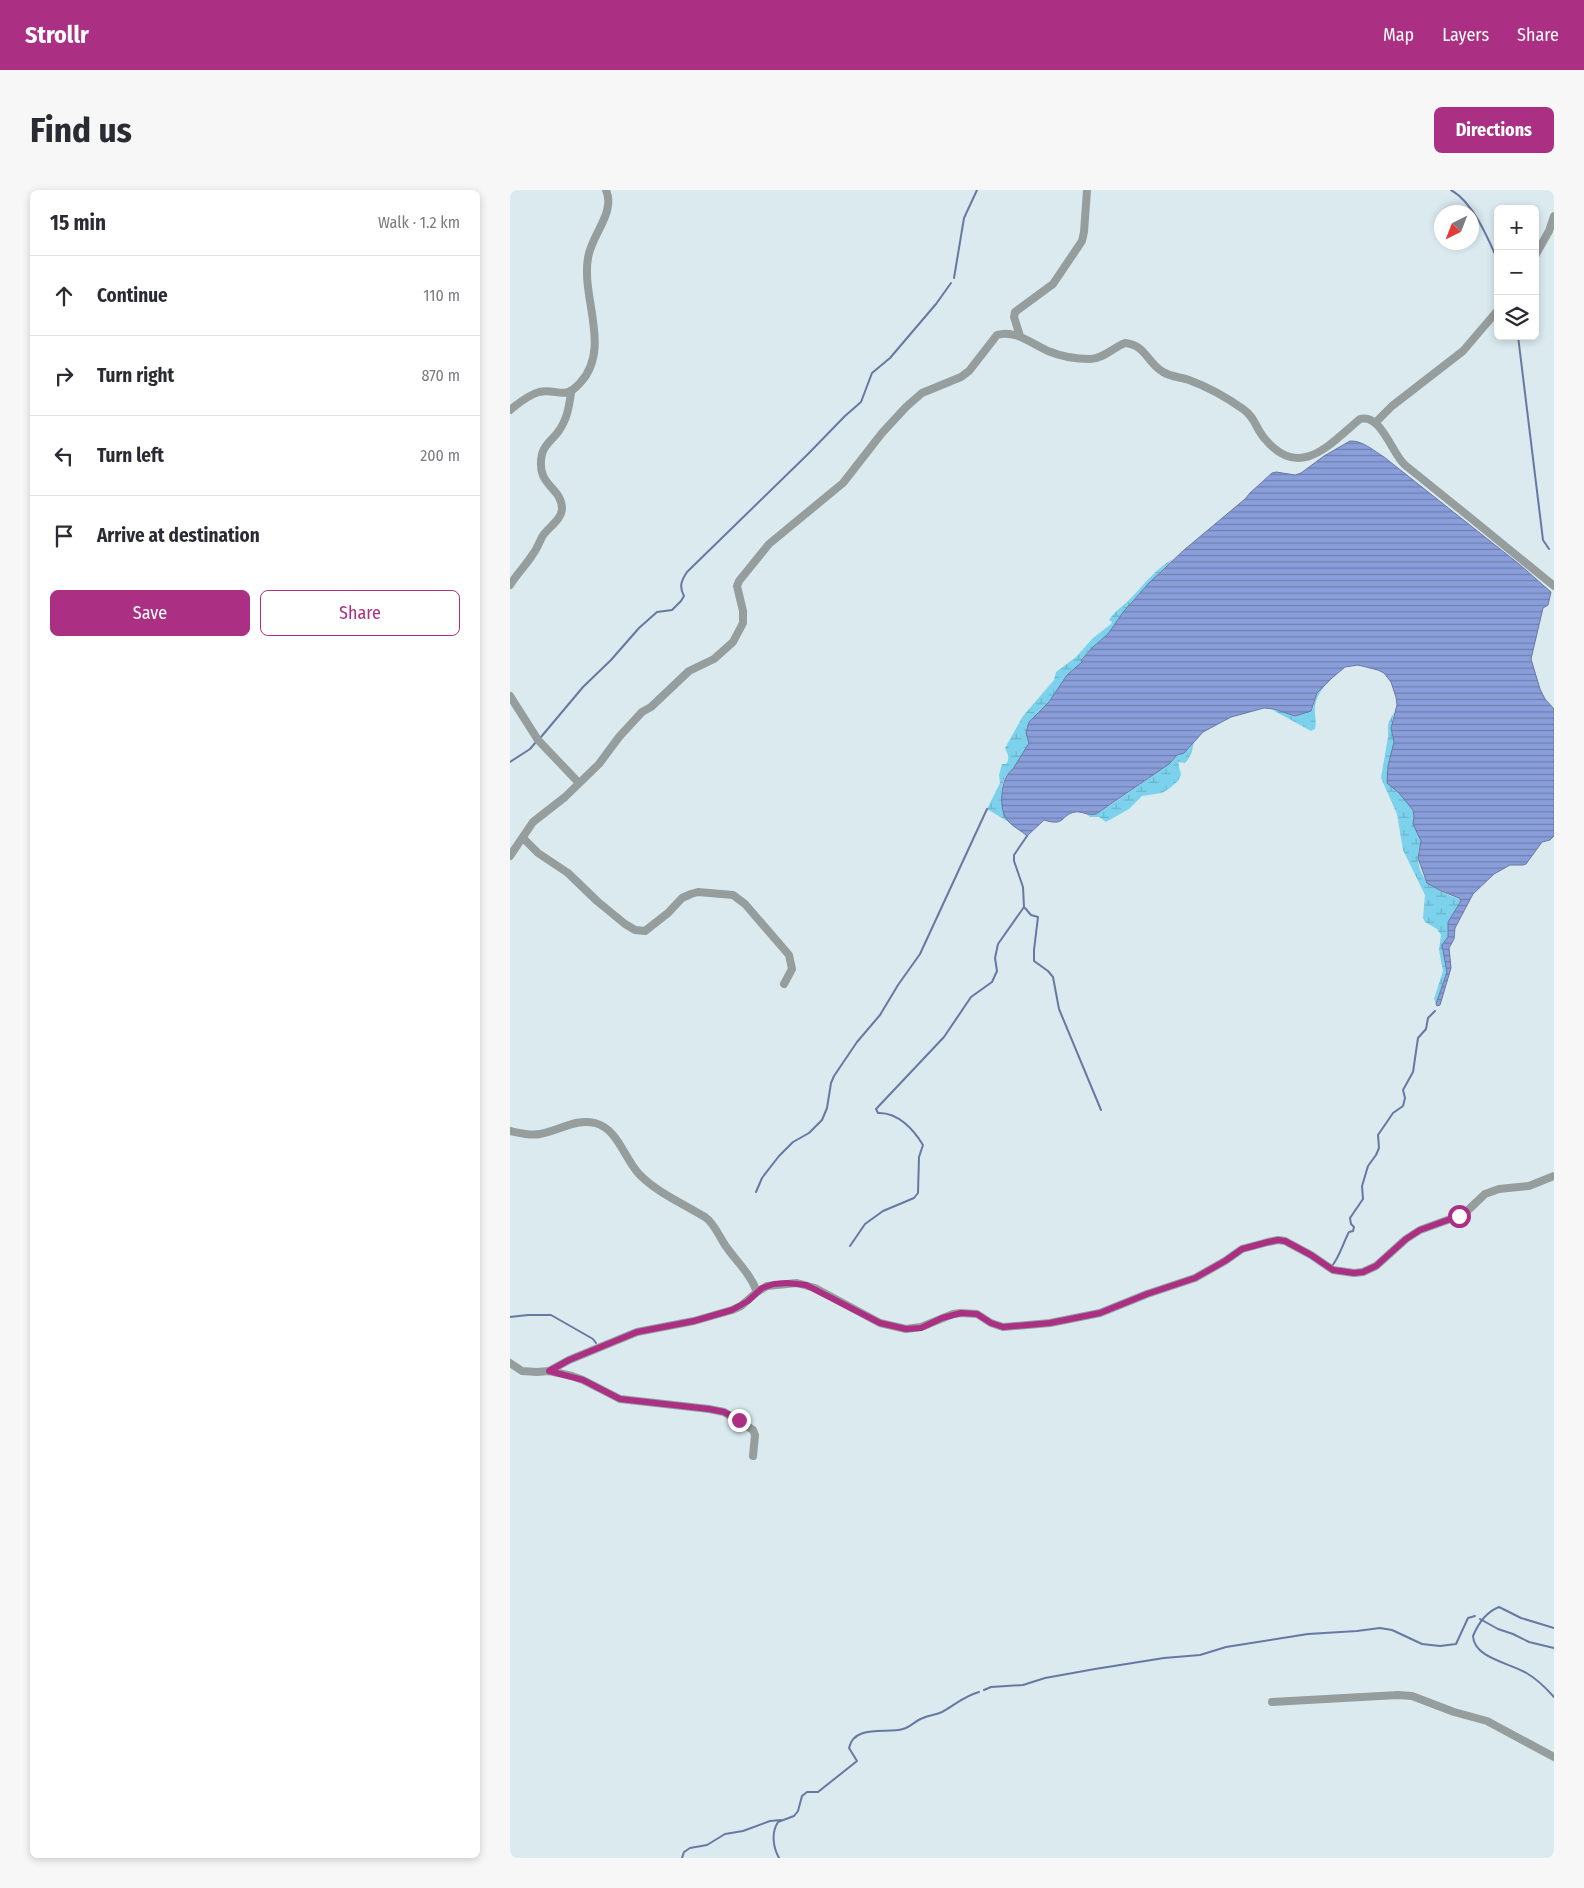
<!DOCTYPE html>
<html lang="en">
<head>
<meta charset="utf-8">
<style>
  :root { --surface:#fff; --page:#f7f7f7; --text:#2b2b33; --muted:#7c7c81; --line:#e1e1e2; --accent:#ab3083 }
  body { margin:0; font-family:"Fira Sans Condensed",sans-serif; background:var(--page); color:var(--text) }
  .controls { position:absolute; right:15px; top:15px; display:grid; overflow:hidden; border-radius:8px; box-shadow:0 2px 8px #0003 }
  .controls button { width:45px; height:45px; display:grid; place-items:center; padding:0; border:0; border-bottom:1px solid var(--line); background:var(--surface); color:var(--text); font:25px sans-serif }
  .compass { position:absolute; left:924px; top:15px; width:45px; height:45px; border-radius:50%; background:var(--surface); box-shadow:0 2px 8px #0003; rotate:222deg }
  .stop { position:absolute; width:15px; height:15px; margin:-11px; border:4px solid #ab3083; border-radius:50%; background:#fff }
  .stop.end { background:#ab3083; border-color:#fff; box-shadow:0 1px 5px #0008 }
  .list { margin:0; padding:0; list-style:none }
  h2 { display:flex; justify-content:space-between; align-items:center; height:65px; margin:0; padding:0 20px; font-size:21px }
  h2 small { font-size:16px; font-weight:400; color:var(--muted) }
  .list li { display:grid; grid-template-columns:32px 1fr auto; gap:15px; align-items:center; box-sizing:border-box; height:80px; padding:0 20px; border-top:1px solid var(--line) }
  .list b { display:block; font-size:19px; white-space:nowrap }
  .list em { font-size:16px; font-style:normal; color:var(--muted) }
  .actions { display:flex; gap:10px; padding:15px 20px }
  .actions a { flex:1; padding:11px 0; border:1px solid var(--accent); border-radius:8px; text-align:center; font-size:18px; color:var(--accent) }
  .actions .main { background:var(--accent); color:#fff }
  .icon { flex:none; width:28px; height:28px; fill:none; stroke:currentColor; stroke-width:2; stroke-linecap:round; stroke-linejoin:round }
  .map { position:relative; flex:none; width:1044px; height:1668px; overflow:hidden; border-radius:8px }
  header { display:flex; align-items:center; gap:30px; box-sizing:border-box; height:70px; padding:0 25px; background:var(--accent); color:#fff }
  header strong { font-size:24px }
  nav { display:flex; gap:28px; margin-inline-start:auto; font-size:18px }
  .intro { display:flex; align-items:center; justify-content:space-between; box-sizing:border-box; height:120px; padding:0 30px }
  h1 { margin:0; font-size:35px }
  .button { padding:12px 22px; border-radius:8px; background:var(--accent); color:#fff; font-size:18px; font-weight:700 }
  main { display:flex; gap:30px; padding:0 30px }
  aside { flex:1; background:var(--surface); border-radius:8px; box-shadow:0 2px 8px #0003 }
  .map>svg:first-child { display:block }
  .wetland { fill:url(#wetland-marsh) }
  .water { fill:url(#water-rules); stroke:#6878a3 }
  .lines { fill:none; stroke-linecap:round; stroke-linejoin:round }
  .stream { stroke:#6878a3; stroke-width:2 }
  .minor { stroke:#969d9d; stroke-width:8 }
  .route { stroke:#ab3083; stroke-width:6 }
</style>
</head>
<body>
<header>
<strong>Strollr</strong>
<nav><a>Map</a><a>Layers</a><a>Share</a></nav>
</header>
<div class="intro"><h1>Find us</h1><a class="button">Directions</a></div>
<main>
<aside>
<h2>15 min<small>Walk · 1.2 km</small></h2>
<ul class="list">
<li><svg class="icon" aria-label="ahead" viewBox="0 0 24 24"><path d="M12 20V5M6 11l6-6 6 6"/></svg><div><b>Continue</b></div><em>110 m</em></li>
<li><svg class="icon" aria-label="right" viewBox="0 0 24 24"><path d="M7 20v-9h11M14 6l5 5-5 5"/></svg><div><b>Turn right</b></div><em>870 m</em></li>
<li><svg class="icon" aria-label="left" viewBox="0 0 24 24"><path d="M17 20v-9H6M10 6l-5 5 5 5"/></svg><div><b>Turn left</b></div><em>200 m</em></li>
<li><svg class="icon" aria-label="arrive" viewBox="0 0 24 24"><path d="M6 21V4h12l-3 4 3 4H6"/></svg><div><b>Arrive at destination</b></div></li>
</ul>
<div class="actions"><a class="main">Save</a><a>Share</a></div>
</aside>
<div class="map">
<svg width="1044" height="1668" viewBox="0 0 1044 1668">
  <defs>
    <pattern id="wetland-marsh" width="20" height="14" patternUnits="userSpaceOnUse" patternTransform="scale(1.25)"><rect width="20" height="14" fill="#7cd2ec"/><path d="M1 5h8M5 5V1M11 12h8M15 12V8" fill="none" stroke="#6bb4ca"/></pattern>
    <pattern id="water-rules" width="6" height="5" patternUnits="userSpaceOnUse" patternTransform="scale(1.25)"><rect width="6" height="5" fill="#899eda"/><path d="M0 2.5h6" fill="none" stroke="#6f80b0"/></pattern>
  </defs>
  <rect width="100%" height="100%" fill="#daeaef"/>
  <g class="wetland">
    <path d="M663,369L623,410L598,444L584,456L571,469L573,472L557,485L539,512L527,523L516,543L519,553L503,579C486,589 492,616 497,631L477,619L490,593L489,585L492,574H496C500,569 498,564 495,558L513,526L544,490L546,482L566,467L583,448L601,434L602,432L599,430C605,421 612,417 619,410C633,396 645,379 663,369Z"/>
    <path d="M816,494C811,501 805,509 805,517C804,525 807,531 805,539L801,541L759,518L785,526L803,518L807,503Z"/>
    <path d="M884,522L881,538L884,552L878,576L885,600C892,605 902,615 904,624C904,628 902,632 904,635C906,641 911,646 911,653C911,657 908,660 908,664C907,692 927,701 949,709L952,711L938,732V747L934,752L937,782L926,814L924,809L933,781L929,760L931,745L927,739L915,732L913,728L915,705L893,660L887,624L871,588L878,547V534Z"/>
    <path d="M684,551C683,559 681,567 675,573L668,572L671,585L668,591L660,598L652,603L632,606L619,619L596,632L589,627H580L573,622L581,625L586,624L605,612L659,574L667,565L678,559Z"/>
  </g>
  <path class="water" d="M840,251C852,250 864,261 874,267L1009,374L1041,402L1038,415L1033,418L1021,469L1030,499L1035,509L1044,519V646L1040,650L1032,652L1016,674L1013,675H1000L984,684L963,704L945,738L944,749L939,758L941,778L930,815L927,816L926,814L937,782L932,755L938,747V732L951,711L949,708L931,701L917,693L908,668L911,651L903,634L904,626L903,620L889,603L877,593L878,576L884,552L881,538L887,515L886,507L881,492L874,483L868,480L848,475L835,477L822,488L807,503L801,521L785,526L764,519L754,518L721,527L693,542L674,563L667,565L659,574L586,624C578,626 572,621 565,622C550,625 556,637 534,630L517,646C512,641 503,637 498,631C488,621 490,587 503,579L519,553L516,543L519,532L539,512L557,485L572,472L571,470L584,456L598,444L614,421L639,393L674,360L735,309L740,303L762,283L766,282L785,285L791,283L814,266Z"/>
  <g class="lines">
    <g class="stream">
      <path d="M941,0C963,12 978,48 988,71"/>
      <polyline points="444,88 454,28 467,0"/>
      <polyline points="1008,146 1033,350 1039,359"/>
      <path d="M31,547L73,497L101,470L129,438L147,422L162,420L171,411L174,406C169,397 171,391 177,382L298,264L335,226L351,212L362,183L380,168L426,114L441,93"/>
      <polyline points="0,572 20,559 26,552"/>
      <polyline points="515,718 521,725 528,727 524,760 524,771 538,781 543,787 549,819 591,920"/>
      <polyline points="246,1002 252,988 269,966 283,952 299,943 312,930 317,918 321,893 324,886 347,852 370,825 388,795 410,764 477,619"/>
      <path d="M340,1056L355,1034L373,1021L404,1008L408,1003L409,967L413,955C404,940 388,922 368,923L366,919L434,847L461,807L482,792L487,781L485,768L488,754L514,717L513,697L504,671V665L517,646"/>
      <path d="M822,1076C830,1066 833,1053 839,1042L843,1041L844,1037L841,1034L840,1028L853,1009L852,996L858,976L866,965L869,958L868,945L883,923L893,916L895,908L893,900L903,882L908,848L916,839L918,828L925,821"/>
      <polyline points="0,1127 18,1125 41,1125 83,1149 86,1153"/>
      <polyline points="970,1429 988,1439 1003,1444 1019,1452 1044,1458"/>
      <path d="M1044,1438L1011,1428L989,1417C976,1422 968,1434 963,1446C964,1469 1002,1473 1018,1484C1028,1490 1036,1498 1044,1507"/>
      <polyline points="474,1500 481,1497 513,1495 535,1488 585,1479 654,1468 690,1465 716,1457 798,1444 847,1441 870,1438 882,1440 912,1454 930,1456 946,1454 958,1428 965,1426"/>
      <polyline points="172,1668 174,1662 180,1658 197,1655 215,1644 233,1641 260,1631 271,1630"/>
      <path d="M269,1668C263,1657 261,1643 268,1632L284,1626L288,1621L292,1606L297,1602H308L347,1571L339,1558C344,1534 377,1544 393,1539C401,1537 406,1530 413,1528C419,1525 426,1525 432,1522C445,1515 454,1506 469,1502"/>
    </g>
    <g class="minor">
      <polyline points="1025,66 1039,41 1044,26"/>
      <polyline points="510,146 504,127 505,122 543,94 572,51 574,42 577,0"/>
      <path d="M0,220C9,213 18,205 29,202C48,198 54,211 70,193C102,159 71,108 78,68C81,45 106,23 96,0"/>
      <polyline points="865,233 882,216 953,161 988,120"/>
      <path d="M0,395C7,384 16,375 23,364C27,359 29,353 32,347C37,338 51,331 52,319C52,296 25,297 32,264C34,255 43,249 48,242C57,230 59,217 61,203"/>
      <polyline points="0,506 28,550 69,593"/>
      <polyline points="13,648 28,663 58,683 87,711 115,734 125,740 135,741 158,723 172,708 181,704 188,702 223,705 235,714 279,765 282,779 274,794"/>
      <path d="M0,666L23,632L55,607L89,574L109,547L132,522L141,517L179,481L204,469L223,452L233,433V421L227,396L229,391L259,354L333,293L372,243L396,217L412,203L451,187L459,181L487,145C505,139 522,154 538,161C550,166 566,169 580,169C593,169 604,157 615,153C636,155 637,173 653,182C661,187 670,187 679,190C698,197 716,207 733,219C746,228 745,238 755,249C790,291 820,254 850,229C871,223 882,264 895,275C945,315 994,355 1044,396"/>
      <path d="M0,941C10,943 20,946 30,944C49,941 66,928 85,933C108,939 114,968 129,984C146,1002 174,1014 195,1027C204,1033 209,1046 215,1055C226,1071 240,1083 247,1102"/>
      <polyline points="0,1173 12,1181 27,1182 39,1181 62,1186 73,1190 110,1209 199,1219 214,1222 243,1240 245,1245 243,1266"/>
      <polyline points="39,1181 59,1170 127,1142 184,1131 222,1120 231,1116 247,1102 257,1096 287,1093 305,1098 370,1133 396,1139 411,1137 443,1124 451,1123 467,1124 481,1133 493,1137 540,1133 590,1123 637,1104 685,1088 715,1071 732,1059 758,1052 768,1050 775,1051 801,1065 823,1080 844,1083 853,1082 866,1076 896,1049 910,1040 954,1024 975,1004 989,999 1019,996 1044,986"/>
      <polyline points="762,1512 888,1505 902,1506 944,1522 977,1531 1044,1567"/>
    </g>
  </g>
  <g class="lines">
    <polyline class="route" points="229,1230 214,1222 199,1219 110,1209 73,1190 39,1181 59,1170 127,1142 184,1131 222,1120 238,1111 252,1098 264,1094 277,1093 296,1095 370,1133 396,1139 411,1138 432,1128 451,1123 467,1124 481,1133 493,1137 540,1133 590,1123 637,1104 685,1088 715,1071 732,1059 758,1052 768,1050 775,1051 801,1065 823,1080 844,1083 853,1082 866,1076 896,1049 910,1040 949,1026"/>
  </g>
</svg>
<div class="controls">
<button>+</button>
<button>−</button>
<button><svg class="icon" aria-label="layers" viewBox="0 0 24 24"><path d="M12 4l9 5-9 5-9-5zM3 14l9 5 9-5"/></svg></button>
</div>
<svg class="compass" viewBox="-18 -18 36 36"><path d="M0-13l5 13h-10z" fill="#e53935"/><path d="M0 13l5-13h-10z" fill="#7c7c81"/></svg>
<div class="stop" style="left:949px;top:1026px"></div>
<div class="stop end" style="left:229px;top:1230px"></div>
</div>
</main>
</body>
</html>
